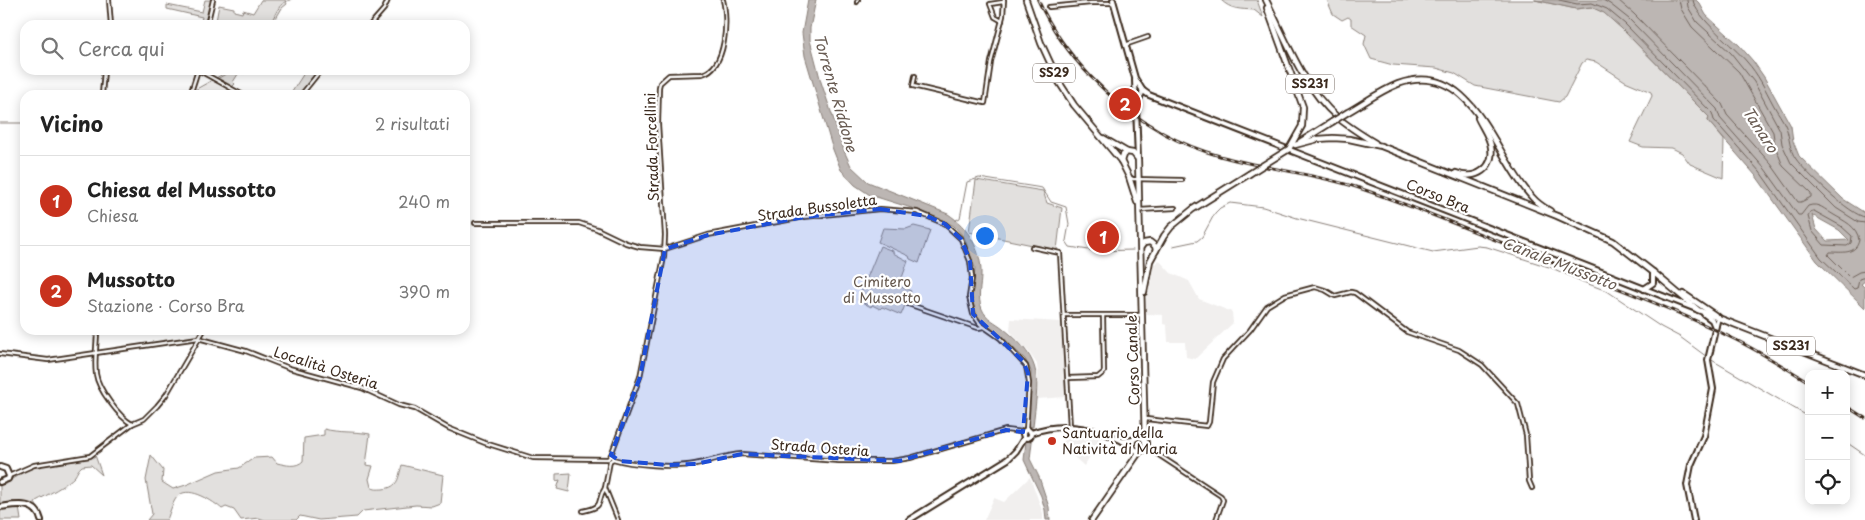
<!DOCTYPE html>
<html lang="it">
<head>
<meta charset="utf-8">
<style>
  :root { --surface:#fff; --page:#f2f2f2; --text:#222; --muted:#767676; --line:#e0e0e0; --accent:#c8321e }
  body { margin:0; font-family:"Playpen Sans",sans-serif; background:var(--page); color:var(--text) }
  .controls { position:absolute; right:15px; bottom:15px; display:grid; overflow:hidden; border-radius:10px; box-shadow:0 2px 12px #0003 }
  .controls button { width:45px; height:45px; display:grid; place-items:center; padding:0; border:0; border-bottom:1px solid var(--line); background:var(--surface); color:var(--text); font:25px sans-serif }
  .you { position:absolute; left:984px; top:235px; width:18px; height:18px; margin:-12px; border:4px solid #fff; border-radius:50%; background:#1a73e8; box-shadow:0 0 0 8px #1a73e833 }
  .badge { display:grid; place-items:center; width:32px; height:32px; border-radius:50%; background:var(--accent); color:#fff; font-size:16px; font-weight:700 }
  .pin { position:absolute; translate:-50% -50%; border:2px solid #fff; box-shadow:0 1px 5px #0006 }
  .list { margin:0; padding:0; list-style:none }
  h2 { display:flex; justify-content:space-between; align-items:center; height:65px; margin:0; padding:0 20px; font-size:21px }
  h2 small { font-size:16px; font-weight:400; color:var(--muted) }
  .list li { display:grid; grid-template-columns:32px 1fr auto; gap:15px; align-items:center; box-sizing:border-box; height:90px; padding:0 20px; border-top:1px solid var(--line) }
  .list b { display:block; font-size:19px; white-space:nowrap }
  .list p { margin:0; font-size:16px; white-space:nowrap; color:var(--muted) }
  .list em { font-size:16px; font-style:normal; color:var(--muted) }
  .icon { flex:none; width:28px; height:28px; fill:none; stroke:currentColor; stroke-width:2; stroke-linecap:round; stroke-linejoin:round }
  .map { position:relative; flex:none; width:1865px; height:520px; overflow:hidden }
  .search { position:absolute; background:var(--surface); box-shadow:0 2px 12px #0003; left:20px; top:20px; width:450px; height:55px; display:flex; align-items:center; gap:12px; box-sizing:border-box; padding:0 18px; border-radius:15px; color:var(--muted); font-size:19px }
  .panel { position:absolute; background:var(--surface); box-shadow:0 2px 12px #0003; left:20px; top:90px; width:450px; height:245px; border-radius:15px }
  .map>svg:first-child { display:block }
  .built { fill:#f1efee }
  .green { fill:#e2e0de; stroke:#8e857e }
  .water { fill:#bcb6b3; stroke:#887e77; fill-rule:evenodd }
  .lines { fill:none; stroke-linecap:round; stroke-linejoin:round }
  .shore { stroke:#6f625a; stroke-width:1 }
  .stream { stroke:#887e77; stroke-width:1 }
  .minor-casing { stroke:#3b2a1e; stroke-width:6 }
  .tertiary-casing { stroke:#3b2a1e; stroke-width:8 }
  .secondary-casing { stroke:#3b2a1e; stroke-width:8 }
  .primary-casing { stroke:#3b2a1e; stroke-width:8 }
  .minor { stroke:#fff; stroke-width:2.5 }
  .tertiary { stroke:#fff; stroke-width:4 }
  .secondary { stroke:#fff; stroke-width:4 }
  .primary { stroke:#fff; stroke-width:4.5 }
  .rail-casing { stroke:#3b2a1e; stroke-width:3 }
  .rail { stroke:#fff; stroke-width:1; stroke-dasharray:4; stroke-linecap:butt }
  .primary-bridge-casing { stroke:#3b2a1e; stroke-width:8; stroke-linecap:butt }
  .primary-bridge { stroke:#fff; stroke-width:4.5 }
  .marked { fill:#1d4ed8; fill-opacity:0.2; stroke:#1d4ed8; stroke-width:4; stroke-dasharray:10 6; stroke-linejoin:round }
  .poi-dot { fill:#c8321e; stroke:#fff; stroke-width:2 }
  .labels { text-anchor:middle; stroke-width:4.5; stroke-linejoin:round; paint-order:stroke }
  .shield { fill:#fff; stroke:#766a62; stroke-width:1 }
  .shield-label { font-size:12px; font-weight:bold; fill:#3b2a1e }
  .street-label { font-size:14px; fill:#3b2a1e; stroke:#fff }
  .park-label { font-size:14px; fill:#65584e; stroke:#fff }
  .poi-label { font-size:14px; fill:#3b2a1e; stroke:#fff; text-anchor:start }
  .water-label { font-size:15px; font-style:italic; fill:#685b52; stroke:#fff }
</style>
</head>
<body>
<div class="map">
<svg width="1865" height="520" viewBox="0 0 1865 520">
  <rect width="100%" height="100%" fill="#fff"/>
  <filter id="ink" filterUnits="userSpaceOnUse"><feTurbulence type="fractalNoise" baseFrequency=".02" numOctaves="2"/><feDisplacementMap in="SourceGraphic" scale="10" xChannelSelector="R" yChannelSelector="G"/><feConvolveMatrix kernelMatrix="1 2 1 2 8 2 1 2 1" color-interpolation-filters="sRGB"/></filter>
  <g filter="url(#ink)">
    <g class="built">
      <polygon points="211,81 231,93 236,95 194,95 195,92"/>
      <polygon points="1159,260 1171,273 1189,281 1199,299 1232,312 1233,323 1195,359 1186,357 1185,342 1168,342 1167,325 1163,324 1163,315 1146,314 1146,300 1152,266"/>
      <polygon points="1011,319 1061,322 1066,397 1037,399 1038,373 1037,364 1028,351 1010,331"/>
      <polygon points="1077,429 1102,437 1084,466 1060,444"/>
      <polygon points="1030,477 1043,513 1043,520 984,520 994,498 1004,502"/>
    </g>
    <g class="green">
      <polygon points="205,0 211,0 205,25 200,25 202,17 167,9 167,5 202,12"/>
      <polygon points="261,0 285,0 287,4 282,8 272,25 235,25 216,21 219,5 234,8 234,11 242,13 243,10 253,13"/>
      <path d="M1221,0H1257L1263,17L1254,10C1241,9 1231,10 1221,0Z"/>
      <polygon points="1327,0 1535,0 1576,9 1591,7 1604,12 1621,28 1709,117 1708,121 1724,140 1723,178 1690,164 1682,153 1672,148 1643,147 1630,142 1652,96 1651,92 1625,81 1596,62 1586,60 1582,63 1565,97 1559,102 1475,86 1454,73 1436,68 1393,65 1371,59 1364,44 1366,35 1351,25 1351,19 1348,17 1342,20 1333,14"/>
      <polygon points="233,70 246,70 244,74 240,71 233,82 235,84 232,87 217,79"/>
      <polygon points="306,70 319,70 299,95 290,95"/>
      <polygon points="976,180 1043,191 1047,203 1062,208 1057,250 969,232"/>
      <polygon points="914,226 930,230 919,263 910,259 909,256 878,242 883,228 906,229"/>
      <polygon points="880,246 893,251 893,253 908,261 899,286 911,291 901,315 882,307 880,309 872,305 871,307 858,300"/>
      <path d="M324,429C339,433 355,431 370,434L366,465L373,466L369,479L371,487C375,490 378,489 383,489C399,487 398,478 402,465L443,475L440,503L432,506L416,505L363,511L357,517L319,520L300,516L296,520H265L259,518L241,520L234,510L226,507L222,509C214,502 191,486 179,495C173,500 170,512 167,520H147L152,514L146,480L151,455L163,470L162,482L173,489L186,485L218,471L239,468L254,458L272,457L277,463C286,465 296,468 303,461L304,438L324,435Z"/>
      <path d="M95,455L102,475L91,465L82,466C78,469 77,473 75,476C67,485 47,495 36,501L35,503L38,508C26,499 13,502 0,504V484C13,481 23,470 36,466C56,461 76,464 95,455Z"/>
      <polygon points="571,473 569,492 557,489 560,480 556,481 556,474"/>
      <polygon points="19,507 21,520 0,520 0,509"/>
    </g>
    <g class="water">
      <path d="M808,0H816L810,28V40L821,82L845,153L851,166L868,182L948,214C968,227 982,251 981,275C981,287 977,297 982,309C986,319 996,322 1004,329C1045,362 1038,379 1033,427L1028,426L1031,371L1025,359L996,332L981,320L977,315L972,300L975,268L964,237L954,226L942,220L921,211L870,195L855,185L841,170L832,147L805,56L802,33Z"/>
      <path d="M1535,0H1696L1700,4L1706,15L1739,45L1753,61L1764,77L1791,126L1793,141L1799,156L1843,199L1865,213V281L1861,284L1865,288V308L1817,261L1756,176L1708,121L1709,117L1621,28L1604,13L1591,7L1576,9ZM1812,215L1839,230L1849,240L1827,241L1816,229Z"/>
      <polygon points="1026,441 1032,442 1030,459 1039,477 1049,507 1050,520 1046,520 1045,510 1041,496 1024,460"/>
    </g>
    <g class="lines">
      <g class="shore">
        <polyline points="1559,0 1577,4 1592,3 1607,9 1625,24 1712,113 1714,120 1760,172 1821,258 1854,289 1857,288 1859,279 1865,277"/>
        <path d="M1603,0L1610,4L1629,19L1717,109L1720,118L1765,169L1798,215H1801L1808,206C1819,202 1825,210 1834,215C1844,221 1857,226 1859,240C1856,255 1842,252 1830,252L1828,255L1850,277L1859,272L1865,271"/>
        <polyline points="1618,0 1634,14 1722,104 1727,115 1771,164 1798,202 1801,202 1811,197 1811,193 1783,166 1775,146 1773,132 1739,72 1692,27 1681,9 1679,0"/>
        <polyline points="1687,0 1688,7 1697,22 1731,53 1754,82 1780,130 1782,144 1791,163 1836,208 1858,222 1865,223"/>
        <path d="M1693,0C1695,17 1735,47 1747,62C1758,74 1765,89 1773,104C1777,112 1783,119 1786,127C1790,138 1789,150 1796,159C1805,172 1851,216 1865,217"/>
        <polygon points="1814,211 1841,226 1852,236 1851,243 1847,246 1824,245 1812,231 1808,216 1810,212"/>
      </g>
      <g class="stream">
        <path d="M269,25C276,16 278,1 291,0"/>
        <polyline points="150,95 156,93 165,95"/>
        <polyline points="186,95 230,70"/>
        <polyline points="0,123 25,123"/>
        <polyline points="956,220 960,218 967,182 979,178 1042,188 1051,202 1066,207 1069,224 1066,241 1070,247 1095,251 1133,250"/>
        <polyline points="1173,246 1197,241 1202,237 1215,213 1220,208 1230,203 1263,207 1297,218 1433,252 1478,246 1487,247 1552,268 1583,282 1607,291 1661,327 1680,337 1707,357"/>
        <polyline points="1710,359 1809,417"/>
        <polyline points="1846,442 1865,455"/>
      </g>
      <defs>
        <g id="minor">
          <polyline points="109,0 111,25"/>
          <polyline points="857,2 858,0"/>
          <polyline points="1049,7 1091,3 1114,3"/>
          <polyline points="1002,21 995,17 990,4 1003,2"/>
          <polyline points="207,25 213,0"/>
          <polyline points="370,25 384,9 388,0"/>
          <polyline points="1125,45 1148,37"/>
          <polyline points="198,70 243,95"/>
          <polyline points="915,76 913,86 985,103 991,62 1003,16 1004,0"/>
          <polyline points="102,95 104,70"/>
          <polyline points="190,95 198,70"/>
          <polyline points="301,95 321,70"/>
          <polyline points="1129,177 1133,179 1182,180"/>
          <polyline points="1140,210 1175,208"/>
          <polyline points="475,223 579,223 597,229 626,243 640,247 665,249 708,235 804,217 880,209 917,212 945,224 961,239 970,261 972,278 969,297 973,314 980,324 1000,338 1026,366 1029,383 1026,430"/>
          <polyline points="1032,247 1060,253 1070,427"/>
          <polyline points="908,304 978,328 984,327"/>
          <polyline points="1065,315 1141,315"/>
          <path d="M97,330C97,344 94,360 96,374C98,389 119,417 132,424"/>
          <polyline points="0,354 48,360 198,338 246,351 289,368 362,388 399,405 415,409 448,428 485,443 533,458 608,459 611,455 613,459 610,461 605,488 618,520"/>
          <polyline points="1068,378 1098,377 1104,372 1103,316"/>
          <polyline points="1146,419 1207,426 1209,422 1213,382 1223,359 1250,330 1267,306 1285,295 1315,287 1325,290 1335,296 1351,292 1355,293 1407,332 1459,350 1482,365 1518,404 1526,435 1529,481 1532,488"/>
          <polyline points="1145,446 1221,496 1223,500 1216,520"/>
          <path d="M611,455L640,377L664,257L665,235L658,124L659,87L660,83L669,75L702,74C727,68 728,19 723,0"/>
          <path d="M613,459C632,465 676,468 695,464C711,461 726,455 742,454L839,461H892L910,458L1006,430L1023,432"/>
          <polyline points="9,476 34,465 90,456 132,424 144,419 157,406 166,395 204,330"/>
          <path d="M583,511C607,506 595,502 605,488"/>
        </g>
        <g id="tertiary">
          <polyline points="1113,0 1135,78 1143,91 1136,105"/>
          <polyline points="1135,80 1138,159"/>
          <polyline points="1142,90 1149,95 1696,309"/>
          <polyline points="1644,289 1653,283 1653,272"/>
          <polyline points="1704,314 1712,320 1715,327"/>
          <polyline points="0,467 6,469 9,476 8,479 0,482"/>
          <path d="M0,507C15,505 36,500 41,520"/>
          <polyline points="1694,520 1687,485 1691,465 1704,436 1713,389 1708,360 1718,317"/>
        </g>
        <g id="secondary">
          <circle cx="1027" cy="434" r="4"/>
          <path d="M1031,433C1063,421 1105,428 1132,447"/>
          <polyline points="1124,441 1133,440"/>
          <polyline points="909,520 1008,459 1016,451 1024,438"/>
        </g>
        <g id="primary">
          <polyline points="1026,0 1041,43 1059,82 1074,105 1121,161 1129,177 1137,202"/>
          <path d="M1266,0C1286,40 1303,87 1337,117C1349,127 1362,135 1375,143"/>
          <polyline points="1267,8 1303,107 1302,126 1289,149"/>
          <path d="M1348,112C1364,103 1380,91 1398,84C1473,57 1494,157 1532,197C1537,203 1543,207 1550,211"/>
          <polyline points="1103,138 1127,152"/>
          <polyline points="1300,142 1332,122"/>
          <polyline points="1295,145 1318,139 1333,138 1349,139 1381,146 1557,216 1613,241 1653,272 1698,310 1865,375"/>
          <polyline points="1121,161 1123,155 1127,152 1133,153 1138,159 1145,443"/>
          <path d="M1456,173C1475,181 1495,168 1491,147C1490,137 1482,127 1478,118"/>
          <polyline points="1141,247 1144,243 1150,242 1155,246 1156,250"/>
          <polyline points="1144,292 1150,261 1164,236 1171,227 1193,209 1249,174"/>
          <polyline points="1684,294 1715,315"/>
          <circle cx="1139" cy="444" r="7"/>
          <polyline points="1092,520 1140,451"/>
        </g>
      </defs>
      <use href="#minor" class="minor-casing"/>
      <use href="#tertiary" class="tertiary-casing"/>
      <use href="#secondary" class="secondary-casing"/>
      <use href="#primary" class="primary-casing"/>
      <use href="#minor" class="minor"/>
      <use href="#tertiary" class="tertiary"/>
      <use href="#secondary" class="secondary"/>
      <use href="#primary" class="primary"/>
      <defs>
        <g id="rail">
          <path d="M1038,0C1064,56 1110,103 1163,133C1223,167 1294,167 1359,188C1416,207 1472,231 1528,253C1596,280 1666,305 1732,338C1759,351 1784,367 1809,382"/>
          <polyline points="1846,406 1865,418"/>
        </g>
      </defs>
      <use href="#rail" class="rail-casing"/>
      <use href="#rail" class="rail"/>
      <defs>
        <g id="primary-bridge">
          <polyline points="1332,122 1348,112"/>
          <polyline points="1249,174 1289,149"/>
        </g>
      </defs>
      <use href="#primary-bridge" class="primary-bridge-casing"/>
      <use href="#primary-bridge" class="primary-bridge"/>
    </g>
  </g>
  <path class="marked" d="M880,209L927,216L945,224L961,239L970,261L973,314L1023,361L1028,373L1023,432L1006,430L899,461L742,454L696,464L667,465L620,461L611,455L640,377L665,249L708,235L804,217Z"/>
  <circle class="poi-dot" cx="1052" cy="441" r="5"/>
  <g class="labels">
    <g class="shield">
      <rect x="1033" y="63.5" width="42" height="19" rx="4"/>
      <rect x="1286" y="74.5" width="48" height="19" rx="4"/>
      <rect x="1767" y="336.5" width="48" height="19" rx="4"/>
    </g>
    <g class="shield-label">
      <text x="1054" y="77">SS29</text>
      <text x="1310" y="88">SS231</text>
      <text x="1791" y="350">SS231</text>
    </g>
    <g class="street-label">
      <text transform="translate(652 147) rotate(-92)" y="5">Strada Forcellini</text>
      <text transform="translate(1438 196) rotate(22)" y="5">Corso Bra</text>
      <text transform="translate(817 208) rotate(-8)" y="5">Strada Bussoletta</text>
      <text transform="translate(1133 360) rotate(-92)" y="5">Corso Canale</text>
      <text transform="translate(326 368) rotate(18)" y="5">Località Osteria</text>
      <text transform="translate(820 448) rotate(4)" y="5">Strada Osteria</text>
    </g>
    <g class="park-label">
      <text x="882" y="287">Cimitero<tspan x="882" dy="16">di Mussotto</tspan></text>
    </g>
    <g class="poi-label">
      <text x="1062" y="438">Santuario della<tspan x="1062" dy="16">Natività di Maria</tspan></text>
    </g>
    <g class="water-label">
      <text transform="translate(835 93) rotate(74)" y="5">Torrente Riddone</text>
      <text transform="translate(1760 130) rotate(57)" y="5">Tanaro</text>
      <text transform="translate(1559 264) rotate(21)" y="5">Canale Mussotto</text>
    </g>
  </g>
</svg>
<div class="controls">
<button>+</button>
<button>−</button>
<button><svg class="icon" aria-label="locate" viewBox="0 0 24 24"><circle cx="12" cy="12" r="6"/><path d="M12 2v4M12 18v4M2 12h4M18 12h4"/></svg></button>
</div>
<div class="you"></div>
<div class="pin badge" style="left:1103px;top:237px">1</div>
<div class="pin badge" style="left:1125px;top:104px">2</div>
<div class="search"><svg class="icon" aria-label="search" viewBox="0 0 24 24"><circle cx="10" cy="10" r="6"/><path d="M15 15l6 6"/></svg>Cerca qui</div>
<section class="panel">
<h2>Vicino<small>2 risultati</small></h2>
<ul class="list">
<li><span class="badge">1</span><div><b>Chiesa del Mussotto</b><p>Chiesa</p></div><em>240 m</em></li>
<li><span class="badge">2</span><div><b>Mussotto</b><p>Stazione · Corso Bra</p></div><em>390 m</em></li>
</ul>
</section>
</div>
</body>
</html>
